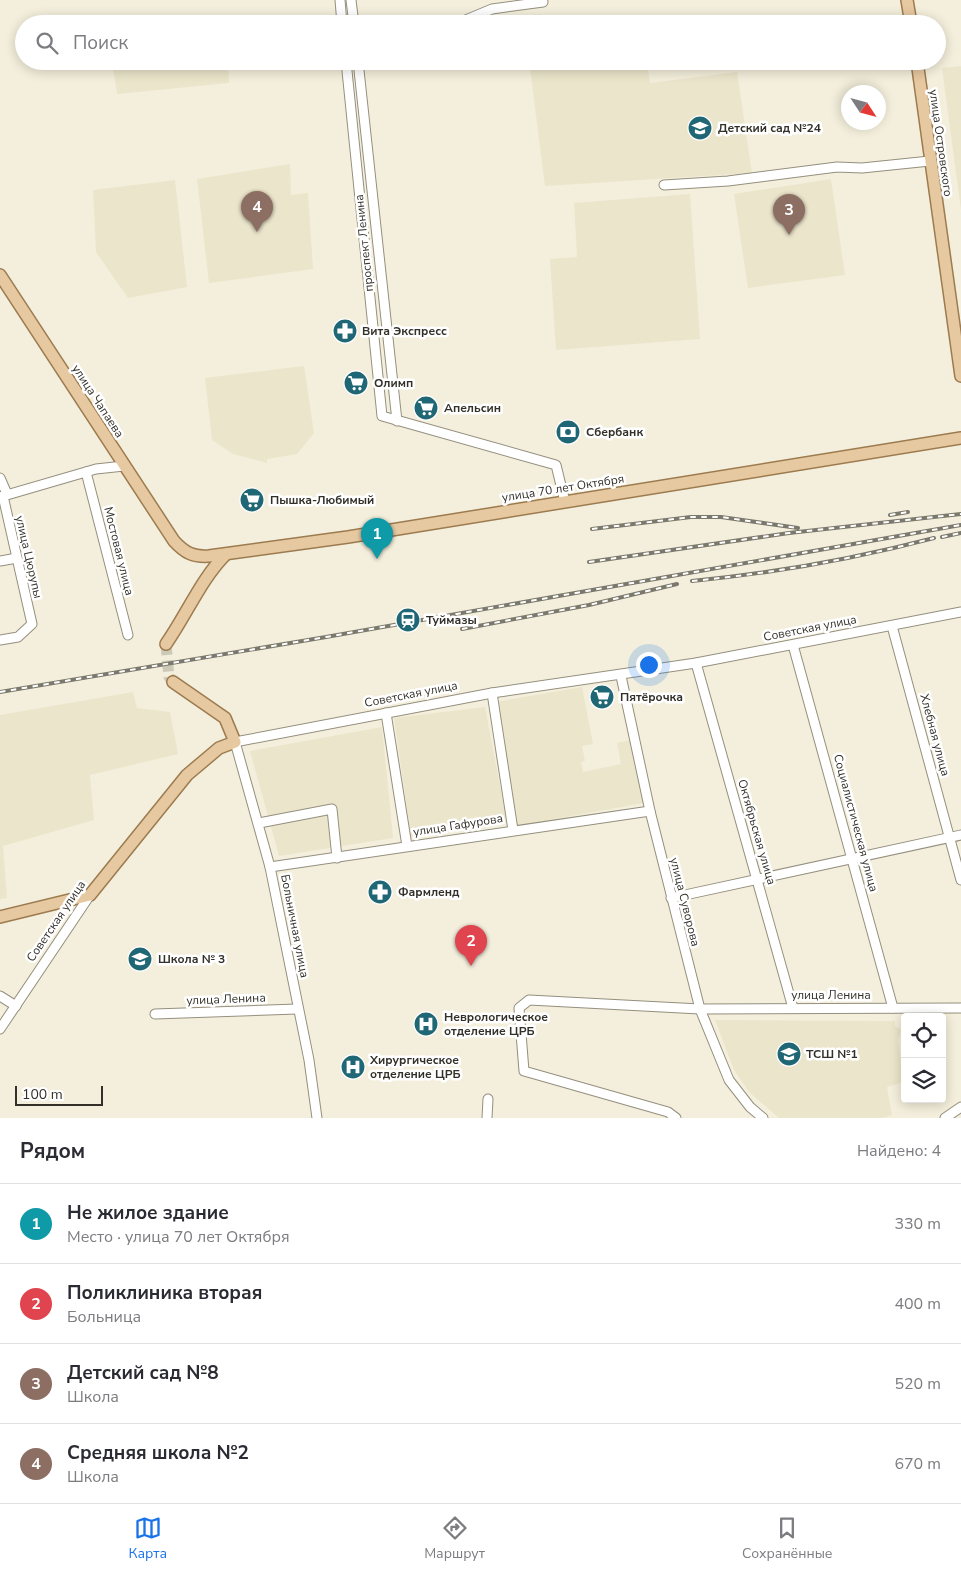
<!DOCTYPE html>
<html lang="ru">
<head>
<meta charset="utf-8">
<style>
  :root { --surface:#fff; --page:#f2f2f3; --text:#2b2b33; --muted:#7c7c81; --line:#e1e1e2; --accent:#1a73e8 }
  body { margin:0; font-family:"Nunito Sans",sans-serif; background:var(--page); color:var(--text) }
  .controls { position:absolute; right:15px; bottom:15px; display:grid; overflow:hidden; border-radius:5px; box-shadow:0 2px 12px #0003 }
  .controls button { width:45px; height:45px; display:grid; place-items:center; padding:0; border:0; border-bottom:1px solid var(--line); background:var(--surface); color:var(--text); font:25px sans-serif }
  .compass { position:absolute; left:841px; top:85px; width:45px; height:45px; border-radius:50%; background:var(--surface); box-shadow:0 2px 12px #0003; rotate:126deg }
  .scale { position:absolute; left:15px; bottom:12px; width:88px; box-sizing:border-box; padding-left:5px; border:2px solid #323029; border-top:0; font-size:14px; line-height:18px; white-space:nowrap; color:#323029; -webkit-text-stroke:4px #fff; paint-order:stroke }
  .you { position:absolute; left:648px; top:664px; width:18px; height:18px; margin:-12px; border:4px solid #fff; border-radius:50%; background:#1a73e8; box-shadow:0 0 0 8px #1a73e833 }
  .badge { display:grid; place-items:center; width:32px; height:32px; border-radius:50%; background:var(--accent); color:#fff; font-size:16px; font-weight:700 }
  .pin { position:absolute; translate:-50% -41px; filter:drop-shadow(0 1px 2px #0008) }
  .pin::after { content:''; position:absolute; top:26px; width:18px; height:15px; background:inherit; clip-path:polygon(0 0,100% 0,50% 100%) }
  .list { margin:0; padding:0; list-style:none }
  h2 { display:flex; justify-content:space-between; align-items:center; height:65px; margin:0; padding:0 20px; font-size:21px }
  h2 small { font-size:16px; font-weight:400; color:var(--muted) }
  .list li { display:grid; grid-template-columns:32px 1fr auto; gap:15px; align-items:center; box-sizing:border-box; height:80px; padding:0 20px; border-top:1px solid var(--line) }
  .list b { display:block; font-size:19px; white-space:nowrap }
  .list p { margin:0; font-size:16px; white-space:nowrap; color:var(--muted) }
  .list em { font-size:16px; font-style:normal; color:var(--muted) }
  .icon { flex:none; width:28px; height:28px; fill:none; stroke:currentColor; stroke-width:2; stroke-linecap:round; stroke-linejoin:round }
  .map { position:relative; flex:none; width:961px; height:1118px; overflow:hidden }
  .search { position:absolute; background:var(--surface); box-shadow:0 2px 12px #0003; left:15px; right:15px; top:15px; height:55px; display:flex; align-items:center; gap:12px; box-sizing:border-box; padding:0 18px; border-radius:28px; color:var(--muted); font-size:19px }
  .sheet { height:385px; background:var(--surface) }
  nav { display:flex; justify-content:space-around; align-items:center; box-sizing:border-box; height:70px; border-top:1px solid var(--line); background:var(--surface); font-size:14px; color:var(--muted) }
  nav a { display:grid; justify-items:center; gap:2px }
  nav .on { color:var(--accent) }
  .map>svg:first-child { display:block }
  .built { fill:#ebe5cb }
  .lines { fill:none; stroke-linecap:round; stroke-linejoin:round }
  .major-tunnel { stroke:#cdc9b8; stroke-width:11; stroke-dasharray:11 5.5; stroke-linecap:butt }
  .minor-casing { stroke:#948f7e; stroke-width:11 }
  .major-casing { stroke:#9c7b4f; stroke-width:14 }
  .minor { stroke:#fff; stroke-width:9 }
  .major { stroke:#e6c8a1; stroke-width:11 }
  .rail-casing { stroke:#7b786c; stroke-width:4 }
  .rail { stroke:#fff; stroke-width:2; stroke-dasharray:5.5; stroke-linecap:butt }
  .labels { text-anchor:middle; stroke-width:5; stroke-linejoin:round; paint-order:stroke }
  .poi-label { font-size:12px; font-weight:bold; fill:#323029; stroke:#fff; text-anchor:start }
  .street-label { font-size:12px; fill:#323029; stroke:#fff }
</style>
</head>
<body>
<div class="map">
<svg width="961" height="1118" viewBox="0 0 961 1118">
  <rect width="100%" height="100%" fill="#f4efdc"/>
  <g class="built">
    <polygon points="112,61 228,61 229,83 117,94"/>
    <polygon points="529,61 647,61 650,83 737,72 752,173 545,186"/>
    <polygon points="961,66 961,210 942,68"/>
    <polygon points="290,164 291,195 308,193 313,269 209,283 197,179"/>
    <polygon points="831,179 845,275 748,288 734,194"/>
    <polygon points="175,180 187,287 128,298 96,252 93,190"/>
    <polygon points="690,194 700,339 556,350 550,259 577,257 574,203"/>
    <polygon points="304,366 314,433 297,454 267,459 267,463 233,454 212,440 205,378"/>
    <polygon points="582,687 593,744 582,746 585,761 581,762 583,772 621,764 617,743 631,740 644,803 516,826 495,702"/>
    <polygon points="133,692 137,708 170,712 178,754 90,775 94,820 3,846 7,898 0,899 0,715"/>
    <polygon points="485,707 507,822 411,836 394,718"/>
    <polygon points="382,727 393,838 279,856 250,751"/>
    <polygon points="715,1020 895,1021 895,1026 901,1030 898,1041 904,1082 887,1087 892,1115 882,1118 779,1118 749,1092 734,1070"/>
  </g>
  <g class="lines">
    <polyline class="major-tunnel" points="166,644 169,677 173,682"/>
    <defs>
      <g id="minor">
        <polyline points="340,0 342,24"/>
        <polyline points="351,0 354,24"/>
        <polyline points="456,24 492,9 543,2"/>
        <polyline points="346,61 382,416 556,465 565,502"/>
        <polyline points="358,61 397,421"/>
        <polyline points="664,185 728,181 837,167 862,168 930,161"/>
        <polyline points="86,472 128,635"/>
        <polyline points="0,478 7,494"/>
        <polyline points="0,497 96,469 124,466"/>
        <polyline points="0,561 17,558"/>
        <polyline points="892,626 961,880"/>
        <polyline points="0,640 18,637 32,624 3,496"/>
        <polyline points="793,645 893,1008"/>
        <polyline points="696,663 793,1008"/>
        <polyline points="621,676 650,811 700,1009 729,1080 750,1107 763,1118"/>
        <polyline points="492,693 513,830"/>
        <polyline points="386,713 407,846"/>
        <polyline points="259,823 332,809 337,858"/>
        <polyline points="270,867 650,811"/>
        <polyline points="671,898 961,835"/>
        <polyline points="0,996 16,1006"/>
        <polyline points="155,1014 297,1009"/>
        <polyline points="0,1029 90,895"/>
        <polyline points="317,1118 309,1060 270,867 235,742 492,693 696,663 961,612"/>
        <polyline points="487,1118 488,1099"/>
        <polyline points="676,1118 668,1112 524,1071 519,1008 529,1000 700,1009 961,1008"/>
        <polyline points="945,1118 961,1107"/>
      </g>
      <g id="major">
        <polyline points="907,0 911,24"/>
        <polyline points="917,61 961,376"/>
        <path d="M0,275L174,541C185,553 193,557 209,556L348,537L961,438"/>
        <path d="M166,644C187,614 201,579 226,554"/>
        <polyline points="0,917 90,895 187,775 219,748 235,742 225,718 173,682"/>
      </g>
    </defs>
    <use href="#minor" class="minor-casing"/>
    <use href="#major" class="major-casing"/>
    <use href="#minor" class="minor"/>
    <use href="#major" class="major"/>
    <defs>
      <g id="rail">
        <polyline points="890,515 908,512"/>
        <polyline points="592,529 691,517 721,517 798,528"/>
        <polyline points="942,537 961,533"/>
        <polyline points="589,562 789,533 961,514"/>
        <path d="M692,581C774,573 854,559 934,538"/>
        <polyline points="462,629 589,605 677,584"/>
        <polyline points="0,692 326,637 961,525"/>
      </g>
    </defs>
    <use href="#rail" class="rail-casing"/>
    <use href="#rail" class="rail"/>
  </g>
  <defs>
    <symbol id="school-disc" viewBox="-11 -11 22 22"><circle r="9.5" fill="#206775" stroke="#fff"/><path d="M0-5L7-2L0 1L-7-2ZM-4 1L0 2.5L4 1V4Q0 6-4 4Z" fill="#fff"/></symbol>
    <symbol id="pharmacy-disc" viewBox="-11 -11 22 22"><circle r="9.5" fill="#206775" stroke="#fff"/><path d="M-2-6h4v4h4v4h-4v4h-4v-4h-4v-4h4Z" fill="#fff"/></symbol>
    <symbol id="supermarket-disc" viewBox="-11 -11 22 22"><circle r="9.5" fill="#206775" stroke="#fff"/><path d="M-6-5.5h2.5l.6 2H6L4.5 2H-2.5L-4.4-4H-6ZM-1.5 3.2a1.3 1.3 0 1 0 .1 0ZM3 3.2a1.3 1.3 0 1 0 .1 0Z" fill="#fff"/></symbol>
    <symbol id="bank-disc" viewBox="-11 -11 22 22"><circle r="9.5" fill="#206775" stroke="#fff"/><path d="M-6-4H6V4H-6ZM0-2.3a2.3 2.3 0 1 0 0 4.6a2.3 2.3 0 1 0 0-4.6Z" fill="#fff"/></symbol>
    <symbol id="station-disc" viewBox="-11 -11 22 22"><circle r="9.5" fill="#206775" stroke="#fff"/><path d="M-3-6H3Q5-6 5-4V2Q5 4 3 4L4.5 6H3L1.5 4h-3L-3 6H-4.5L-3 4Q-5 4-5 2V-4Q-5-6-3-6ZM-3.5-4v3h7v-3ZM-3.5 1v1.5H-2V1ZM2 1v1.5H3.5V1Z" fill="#fff"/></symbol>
    <symbol id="hospital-disc" viewBox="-11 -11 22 22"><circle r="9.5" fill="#206775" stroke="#fff"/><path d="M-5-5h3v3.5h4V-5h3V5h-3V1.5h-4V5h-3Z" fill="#fff"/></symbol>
  </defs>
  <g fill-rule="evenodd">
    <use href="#school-disc" x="686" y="114" width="28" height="28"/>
    <use href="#pharmacy-disc" x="331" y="317" width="28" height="28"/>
    <use href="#supermarket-disc" x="342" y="369" width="28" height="28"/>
    <use href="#supermarket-disc" x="412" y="394" width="28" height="28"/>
    <use href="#bank-disc" x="554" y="418" width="28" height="28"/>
    <use href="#supermarket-disc" x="238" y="486" width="28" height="28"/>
    <use href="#station-disc" x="394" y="606" width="28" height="28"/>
    <use href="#supermarket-disc" x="588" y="683" width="28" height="28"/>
    <use href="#pharmacy-disc" x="366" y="878" width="28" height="28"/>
    <use href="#school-disc" x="126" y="945" width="28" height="28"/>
    <use href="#hospital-disc" x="412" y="1010" width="28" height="28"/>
    <use href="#school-disc" x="775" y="1040" width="28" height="28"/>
    <use href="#hospital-disc" x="339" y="1053" width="28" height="28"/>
  </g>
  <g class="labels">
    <g class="poi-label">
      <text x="718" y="132">Детский сад №24</text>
      <text x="362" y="335">Вита Экспресс</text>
      <text x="374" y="387">Олимп</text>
      <text x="444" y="412">Апельсин</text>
      <text x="586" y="436">Сбербанк</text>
      <text x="270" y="504">Пышка-Любимый</text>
      <text x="426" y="624">Туймазы</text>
      <text x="620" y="701">Пятёрочка</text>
      <text x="398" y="896">Фармленд</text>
      <text x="158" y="963">Школа № 3</text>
      <text x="444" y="1021">Неврологическое<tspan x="444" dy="14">отделение ЦРБ</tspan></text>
      <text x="806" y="1058">ТСШ №1</text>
      <text x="370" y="1064">Хирургическое<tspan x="370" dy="14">отделение ЦРБ</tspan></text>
    </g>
    <g class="street-label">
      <text transform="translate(941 143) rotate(82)" y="4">улица Островского</text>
      <text transform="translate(364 243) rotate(-96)" y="4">проспект Ленина</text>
      <text transform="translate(98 401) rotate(57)" y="4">улица Чапаева</text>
      <text transform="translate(563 488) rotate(-9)" y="4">улица 70 лет Октября</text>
      <text transform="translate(119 551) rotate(76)" y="4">Мостовая улица</text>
      <text transform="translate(29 557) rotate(77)" y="4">улица Цюрупы</text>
      <text transform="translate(810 628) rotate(-11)" y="4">Советская улица</text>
      <text transform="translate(411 694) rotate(-11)" y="4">Советская улица</text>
      <text transform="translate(935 735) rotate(75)" y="4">Хлебная улица</text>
      <text transform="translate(856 823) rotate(75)" y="4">Социалистическая улица</text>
      <text transform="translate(458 825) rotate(-9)" y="4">улица Гафурова</text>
      <text transform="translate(757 832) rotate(74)" y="4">Октябрьская улица</text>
      <text transform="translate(685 902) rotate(76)" y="4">улица Суворова</text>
      <text transform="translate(56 921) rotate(-56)" y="4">Советская улица</text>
      <text transform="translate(295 926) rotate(79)" y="4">Больничная улица</text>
      <text x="831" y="999">улица Ленина</text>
      <text transform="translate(226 999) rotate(-2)" y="4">улица Ленина</text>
    </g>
  </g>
</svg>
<div class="controls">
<button><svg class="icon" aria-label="locate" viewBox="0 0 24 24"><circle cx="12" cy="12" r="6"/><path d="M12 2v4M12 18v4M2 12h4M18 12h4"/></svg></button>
<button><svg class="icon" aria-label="layers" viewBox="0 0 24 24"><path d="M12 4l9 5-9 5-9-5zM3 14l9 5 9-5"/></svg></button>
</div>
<svg class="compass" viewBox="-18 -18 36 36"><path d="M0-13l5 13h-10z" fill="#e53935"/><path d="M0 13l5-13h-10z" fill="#7c7c81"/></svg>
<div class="scale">100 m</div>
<div class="you"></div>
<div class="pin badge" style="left:377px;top:559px;background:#0f9aa8">1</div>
<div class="pin badge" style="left:471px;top:966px;background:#e0444e">2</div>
<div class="pin badge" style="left:789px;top:235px;background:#8d6e63">3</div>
<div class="pin badge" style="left:257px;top:232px;background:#8d6e63">4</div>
<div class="search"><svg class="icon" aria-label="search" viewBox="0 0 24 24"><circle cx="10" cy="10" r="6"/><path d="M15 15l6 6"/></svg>Поиск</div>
</div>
<section class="sheet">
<h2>Рядом<small>Найдено: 4</small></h2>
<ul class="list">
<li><span class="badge" style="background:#0f9aa8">1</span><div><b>Не жилое здание</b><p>Место · улица 70 лет Октября</p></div><em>330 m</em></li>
<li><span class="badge" style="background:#e0444e">2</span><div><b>Поликлиника вторая</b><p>Больница</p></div><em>400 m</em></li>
<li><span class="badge" style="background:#8d6e63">3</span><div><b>Детский сад №8</b><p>Школа</p></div><em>520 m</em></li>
<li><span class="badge" style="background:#8d6e63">4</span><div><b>Средняя школа №2</b><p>Школа</p></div><em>670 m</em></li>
</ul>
</section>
<nav>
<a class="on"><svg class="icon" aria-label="map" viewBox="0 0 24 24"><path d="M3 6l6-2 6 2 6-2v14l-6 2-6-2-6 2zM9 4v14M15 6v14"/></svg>Карта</a>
<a><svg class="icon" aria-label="directions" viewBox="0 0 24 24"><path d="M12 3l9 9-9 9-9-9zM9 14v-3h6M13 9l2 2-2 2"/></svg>Маршрут</a>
<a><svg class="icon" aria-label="saved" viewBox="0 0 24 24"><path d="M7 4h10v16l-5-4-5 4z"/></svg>Сохранённые</a>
</nav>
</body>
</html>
